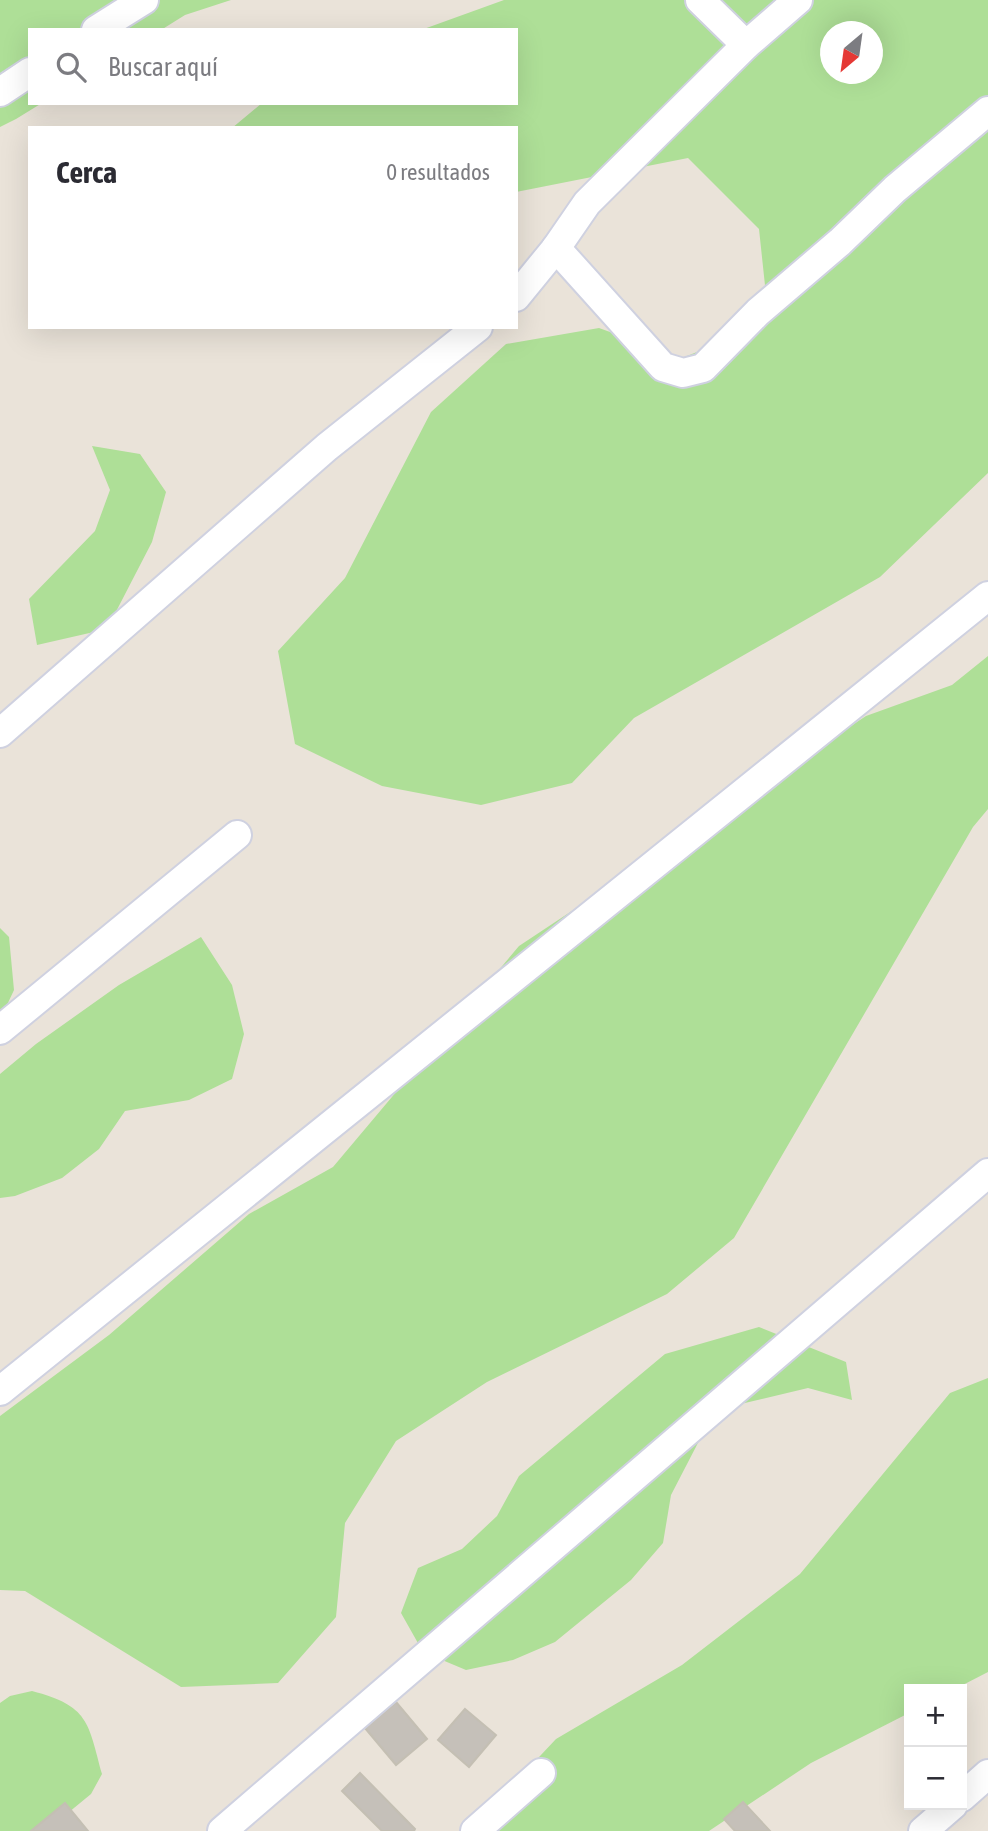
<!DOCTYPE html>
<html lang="es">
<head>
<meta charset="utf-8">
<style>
  :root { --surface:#fff; --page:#f7f7f7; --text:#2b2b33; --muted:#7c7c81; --line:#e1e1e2 }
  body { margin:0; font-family:"Asap Condensed",sans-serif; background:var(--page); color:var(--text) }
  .controls { position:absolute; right:21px; bottom:21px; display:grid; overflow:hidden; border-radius:0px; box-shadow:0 7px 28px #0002 }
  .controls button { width:63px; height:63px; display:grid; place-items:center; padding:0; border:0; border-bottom:2px solid var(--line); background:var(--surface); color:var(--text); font:35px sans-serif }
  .compass { position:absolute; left:820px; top:21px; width:63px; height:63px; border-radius:50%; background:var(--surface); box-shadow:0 7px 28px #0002; rotate:209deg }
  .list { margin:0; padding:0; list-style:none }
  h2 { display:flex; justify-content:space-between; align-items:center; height:91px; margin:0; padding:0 28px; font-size:30px }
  h2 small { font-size:23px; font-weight:400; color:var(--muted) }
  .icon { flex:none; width:38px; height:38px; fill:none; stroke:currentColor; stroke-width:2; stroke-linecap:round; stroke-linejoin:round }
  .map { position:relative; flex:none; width:988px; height:1831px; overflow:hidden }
  .search { position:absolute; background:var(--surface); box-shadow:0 7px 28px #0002; left:28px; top:28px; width:490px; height:77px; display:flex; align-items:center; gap:18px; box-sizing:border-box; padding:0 24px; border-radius:0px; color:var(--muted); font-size:26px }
  .panel { position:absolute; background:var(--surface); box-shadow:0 7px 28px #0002; left:28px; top:126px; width:490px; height:203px; border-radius:0px }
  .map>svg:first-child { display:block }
  .green { fill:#aedf97; fill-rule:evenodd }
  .building { fill:#c5c0b9; stroke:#c4bfb3; stroke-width:2 }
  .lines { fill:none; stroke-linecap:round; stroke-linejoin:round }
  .minor-casing { stroke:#cfd1e0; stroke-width:32 }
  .minor { stroke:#fff; stroke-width:28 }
</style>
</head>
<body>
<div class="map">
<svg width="988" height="1831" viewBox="0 0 988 1831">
  <rect width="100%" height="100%" fill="#eae3d9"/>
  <g class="green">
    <polygon points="0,0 231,0 185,15 161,30 30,30 30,103 42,103 16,119 0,127"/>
    <path d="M504,0H988V473L880,577L634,718L572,783L481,805L382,786L295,744L278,651L345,578L431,412L506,344L599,328L682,358L769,323L759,229L688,158L516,192V128H232L262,103H516V30H421ZM830,32H872V74H830Z"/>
    <polygon points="92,446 140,454 166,492 152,542 107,629 37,645 29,599 95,531 110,490"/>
    <polygon points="988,656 988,809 973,827 734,1238 667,1294 487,1382 396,1441 345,1523 336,1617 278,1683 181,1687 25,1591 0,1590 0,1416 109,1335 249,1214 333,1167 519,946 866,716 952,685"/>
    <polygon points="0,928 9,937 14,990 0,1020"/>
    <polygon points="201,937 232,985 244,1034 232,1079 189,1100 125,1111 99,1149 62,1178 15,1196 0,1198 0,1074 36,1044 119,985"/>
    <polygon points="759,1327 846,1362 852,1400 808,1388 715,1410 671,1495 663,1543 631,1580 555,1642 513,1660 466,1670 423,1652 401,1613 418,1568 462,1549 497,1516 519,1476 665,1354"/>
    <polygon points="988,1378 988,1672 955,1689 909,1689 909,1713 811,1763 709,1831 497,1831 501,1815 524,1773 556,1739 682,1665 800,1574 950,1393"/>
    <path d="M32,1691C89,1706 88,1722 102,1774L91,1794L46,1831H0V1703L10,1696Z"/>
  </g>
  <g class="building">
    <polygon points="396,1702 427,1739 396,1765 365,1728"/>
    <polygon points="465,1709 496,1735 469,1767 438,1740"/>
    <polygon points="360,1773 415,1829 414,1831 382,1831 342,1791"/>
    <polygon points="743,1802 770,1831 735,1831 724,1819"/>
    <polygon points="65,1803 88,1831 31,1831"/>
  </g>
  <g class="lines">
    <defs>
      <g id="minor">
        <polyline points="96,30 144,0"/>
        <polyline points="746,45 798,0"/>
        <polyline points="0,92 30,72"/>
        <polyline points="556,248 663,367 683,373 703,368 758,312 840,242 895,189 988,111"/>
        <polyline points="516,297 556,248 587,203 746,45 700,0"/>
        <polyline points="0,733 327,447 478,327"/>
        <polyline points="0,1030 237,835"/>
        <polyline points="0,1391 988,596"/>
        <polyline points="962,1797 988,1774"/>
        <polyline points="222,1831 988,1173"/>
        <polyline points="475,1831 541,1773"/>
        <polyline points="923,1831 953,1805"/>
      </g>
    </defs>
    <use href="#minor" class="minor-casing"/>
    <use href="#minor" class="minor"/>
  </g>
</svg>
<div class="controls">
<button>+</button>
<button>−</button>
</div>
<svg class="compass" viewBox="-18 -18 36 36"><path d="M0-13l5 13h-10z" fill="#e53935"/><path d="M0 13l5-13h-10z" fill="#7c7c81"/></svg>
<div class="search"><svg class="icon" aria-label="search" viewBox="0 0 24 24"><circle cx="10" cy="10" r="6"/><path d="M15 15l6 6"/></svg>Buscar aquí</div>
<section class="panel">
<h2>Cerca<small>0 resultados</small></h2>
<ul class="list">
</ul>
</section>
</div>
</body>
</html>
